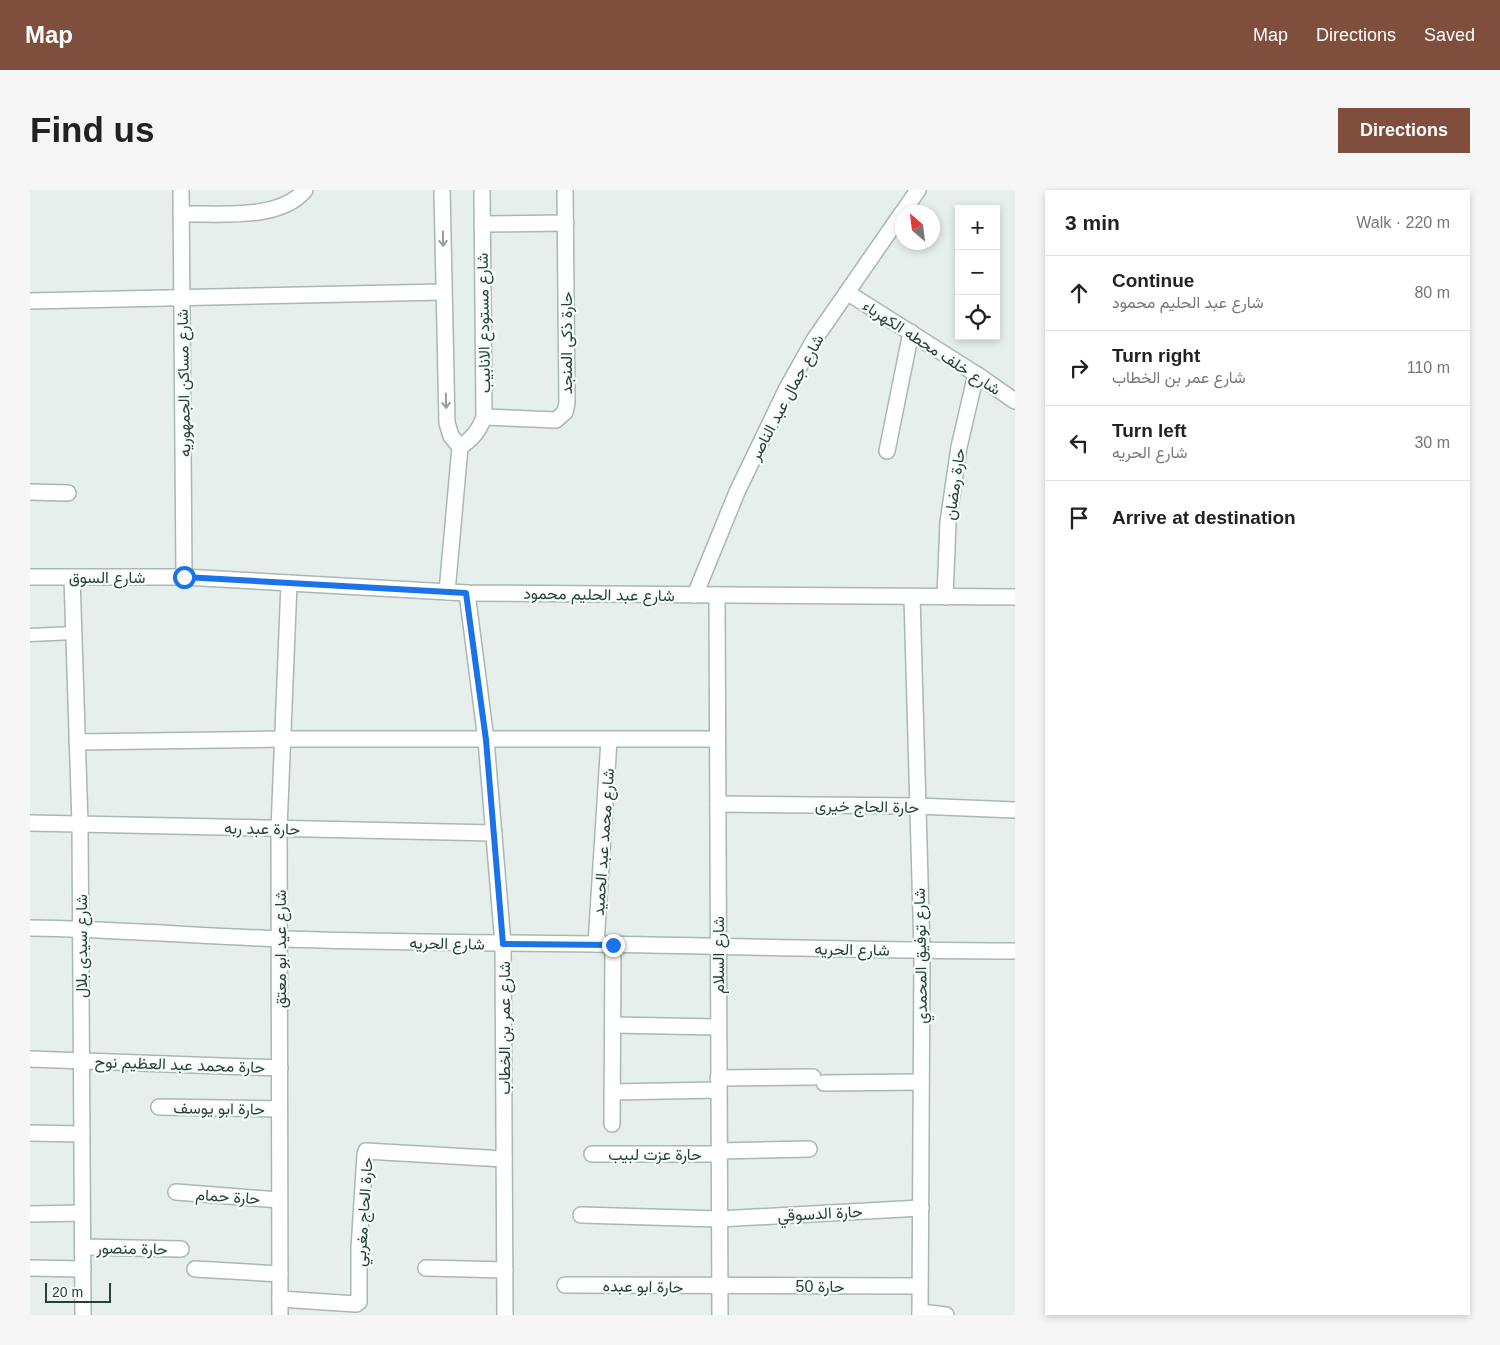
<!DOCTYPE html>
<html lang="en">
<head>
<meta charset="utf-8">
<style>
  :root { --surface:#fff; --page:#f6f6f6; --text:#222; --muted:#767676; --line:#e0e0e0; --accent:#804e3d }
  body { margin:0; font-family:Helvetica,Vazirmatn,sans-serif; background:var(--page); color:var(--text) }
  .controls { position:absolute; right:15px; top:15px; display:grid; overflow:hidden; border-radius:0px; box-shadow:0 2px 8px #0003 }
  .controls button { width:45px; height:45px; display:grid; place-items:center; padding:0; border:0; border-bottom:1px solid var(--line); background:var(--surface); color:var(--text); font:25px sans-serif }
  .compass { position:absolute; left:865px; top:15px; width:45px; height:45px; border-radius:50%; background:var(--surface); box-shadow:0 2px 8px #0003; rotate:332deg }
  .scale { position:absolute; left:15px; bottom:12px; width:66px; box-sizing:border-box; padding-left:5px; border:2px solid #24423a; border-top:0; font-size:14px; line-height:18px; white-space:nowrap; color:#24423a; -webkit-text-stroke:4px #f7fbf9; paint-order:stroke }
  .stop { position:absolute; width:15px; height:15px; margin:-11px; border:4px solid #1a73e8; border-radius:50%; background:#fff }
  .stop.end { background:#1a73e8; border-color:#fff; box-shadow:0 1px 5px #0008 }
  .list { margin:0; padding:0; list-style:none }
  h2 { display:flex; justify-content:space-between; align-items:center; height:65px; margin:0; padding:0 20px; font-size:21px }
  h2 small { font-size:16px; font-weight:400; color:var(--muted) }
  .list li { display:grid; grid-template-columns:32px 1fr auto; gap:15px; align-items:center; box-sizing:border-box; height:75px; padding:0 20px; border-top:1px solid var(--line) }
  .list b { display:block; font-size:19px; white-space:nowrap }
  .list p { margin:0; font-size:16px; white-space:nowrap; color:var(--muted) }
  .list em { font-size:16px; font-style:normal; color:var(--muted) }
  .icon { flex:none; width:28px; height:28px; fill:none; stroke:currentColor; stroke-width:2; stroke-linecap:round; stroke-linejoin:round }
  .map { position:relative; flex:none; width:985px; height:1125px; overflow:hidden; border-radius:0px }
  header { display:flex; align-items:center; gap:30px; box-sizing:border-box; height:70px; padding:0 25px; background:var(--accent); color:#fff }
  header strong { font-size:24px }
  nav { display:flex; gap:28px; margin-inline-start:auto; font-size:18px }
  .intro { display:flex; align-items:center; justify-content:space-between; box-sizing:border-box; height:120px; padding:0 30px }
  h1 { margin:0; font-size:35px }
  .button { padding:12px 22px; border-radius:0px; background:var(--accent); color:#fff; font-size:18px; font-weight:700 }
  main { display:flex; gap:30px; padding:0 30px }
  aside { flex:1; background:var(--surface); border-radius:0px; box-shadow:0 2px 8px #0003 }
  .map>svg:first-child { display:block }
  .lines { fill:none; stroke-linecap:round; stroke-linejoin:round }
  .service-casing { stroke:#a8b8b2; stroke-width:15 }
  .minor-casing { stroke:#a8b8b2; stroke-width:18 }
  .service { stroke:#fff; stroke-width:12 }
  .minor { stroke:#fff; stroke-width:15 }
  .oneway { stroke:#92a09c }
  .route { stroke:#1a73e8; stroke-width:6 }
  .labels { text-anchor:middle; stroke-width:4.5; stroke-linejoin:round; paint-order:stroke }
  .street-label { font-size:16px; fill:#24423a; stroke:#f7fbf9 }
</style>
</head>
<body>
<header>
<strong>Map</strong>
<nav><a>Map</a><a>Directions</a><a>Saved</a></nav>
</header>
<div class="intro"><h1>Find us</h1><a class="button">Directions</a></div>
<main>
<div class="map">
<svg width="985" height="1125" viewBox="0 0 985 1125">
  <rect width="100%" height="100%" fill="#e6efeb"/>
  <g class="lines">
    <defs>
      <polyline id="service" points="0,445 44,443"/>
      <g id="minor">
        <polyline points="151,0 154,387"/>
        <polyline points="412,0 417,233 421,246 430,257 417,402"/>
        <polyline points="873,22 888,0"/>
        <path d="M151,24C187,23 250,31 275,0"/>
        <polyline points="452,34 536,33"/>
        <polyline points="818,103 946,184 985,211"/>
        <polyline points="0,111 413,102"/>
        <polyline points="454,227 526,230 535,222 537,213 535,0"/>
        <path d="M430,257C442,249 449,241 454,227L452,0"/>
        <polyline points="857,261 881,142"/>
        <polyline points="0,302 38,303"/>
        <polyline points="0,387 154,387 437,403 985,407"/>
        <polyline points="42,387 50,634 53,1125"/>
        <polyline points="437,403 456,550 473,754 475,1125"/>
        <polyline points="665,405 707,302 756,200 784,150 872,23"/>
        <polyline points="687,405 690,1125"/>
        <polyline points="882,407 892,761 890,1125"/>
        <polyline points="915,407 918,332 929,257 946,184"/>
        <polyline points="47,552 252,549 687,549"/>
        <polyline points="688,614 887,616 985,620"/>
        <polyline points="0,633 464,643"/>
        <path d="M0,738C84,739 168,746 252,749C356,752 460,753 564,754C704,756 845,761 985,761"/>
        <polyline points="566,754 579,550"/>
        <polyline points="583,835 688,837"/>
        <polyline points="0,869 250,878"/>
        <polyline points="688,888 783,887"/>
        <polyline points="794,893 891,892"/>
        <polyline points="582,902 688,900"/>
        <polyline points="129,917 249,919"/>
        <polyline points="582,934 583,755"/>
        <polyline points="0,943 52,944"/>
        <polyline points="689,961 779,959"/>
        <polyline points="562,964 689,964"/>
        <polyline points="146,1002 249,1010"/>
        <polyline points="0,1024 52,1023"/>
        <polyline points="551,1025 689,1029 891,1018"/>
        <polyline points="53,1057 151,1059"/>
        <polyline points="0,1078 53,1079"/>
        <polyline points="396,1078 475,1080"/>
        <polyline points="165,1079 250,1084"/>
        <polyline points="535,1095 890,1096"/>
        <polyline points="250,1109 326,1114 329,1112 329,1059 335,964 336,961 474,969"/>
        <polyline points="890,1122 916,1125"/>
        <polyline points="250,1125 249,639 259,393"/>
      </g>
    </defs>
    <use href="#service" class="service-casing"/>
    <use href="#minor" class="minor-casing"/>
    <use href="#service" class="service"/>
    <use href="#minor" class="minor"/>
  </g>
  <defs><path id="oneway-shaft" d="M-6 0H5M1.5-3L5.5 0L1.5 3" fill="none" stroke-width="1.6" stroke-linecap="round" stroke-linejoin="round" transform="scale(1.25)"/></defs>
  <g class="oneway">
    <use href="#oneway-shaft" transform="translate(413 49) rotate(89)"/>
    <use href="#oneway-shaft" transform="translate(416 211) rotate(89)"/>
  </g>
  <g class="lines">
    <polyline class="route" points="154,387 436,403 456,550 473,754 583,755"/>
  </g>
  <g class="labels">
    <g class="street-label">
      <text transform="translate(453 133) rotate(-91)" y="6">شارع مستودع الانابيب</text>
      <text transform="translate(536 153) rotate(-90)" y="6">حارة ذكى المنجد</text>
      <text transform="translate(902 157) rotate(33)" y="6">شارع خلف محطه الكهرباء</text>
      <text transform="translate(153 193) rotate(-91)" y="6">شارع مساكن الجمهوريه</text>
      <text transform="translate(756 207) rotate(-62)" y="6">شارع جمال عبد الناصر</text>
      <text transform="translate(924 294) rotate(-82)" y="6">حارة رمضان</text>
      <text x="77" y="393">شارع السوق</text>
      <text transform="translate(569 404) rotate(1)" y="6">شارع عبد الحليم محمود</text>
      <text transform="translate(837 616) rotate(1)" y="6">حارة الحاج خيرى</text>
      <text transform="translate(232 638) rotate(1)" y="6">حارة عبد ربه</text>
      <text transform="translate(573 652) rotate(-86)" y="6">شارع محمد عبد الحميد</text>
      <text transform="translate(417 753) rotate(1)" y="6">شارع الحريه</text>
      <text transform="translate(51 756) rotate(-90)" y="6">شارع سيدى بلال</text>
      <text transform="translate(250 759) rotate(-90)" y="6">شارع عيد ابو معتق</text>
      <text transform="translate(822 759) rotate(1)" y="6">شارع الحريه</text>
      <text transform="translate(688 765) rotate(-90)" y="6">شارع السلام</text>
      <text transform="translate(890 766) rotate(-91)" y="6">شارع توفيق المحمدي</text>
      <text transform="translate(474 838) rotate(-90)" y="6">شارع عمر بن الخطاب</text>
      <text transform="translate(150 874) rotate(2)" y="6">حارة محمد عبد العظيم نوح</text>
      <text transform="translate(189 918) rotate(1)" y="6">حارة ابو يوسف</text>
      <text x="625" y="970">حارة عزت لبيب</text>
      <text transform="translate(198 1006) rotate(4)" y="6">حارة حمام</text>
      <text transform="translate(333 1022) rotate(-86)" y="6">حارة الحاج مغربي</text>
      <text transform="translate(790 1023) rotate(-3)" y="6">حارة الدسوقي</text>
      <text transform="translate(102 1058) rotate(1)" y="6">حارة منصور</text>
      <text transform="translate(613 1096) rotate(1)" y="6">حارة ابو عبده</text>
      <text x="790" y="1102">حارة 50</text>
    </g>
  </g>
</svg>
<div class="controls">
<button>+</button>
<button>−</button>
<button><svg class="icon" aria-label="locate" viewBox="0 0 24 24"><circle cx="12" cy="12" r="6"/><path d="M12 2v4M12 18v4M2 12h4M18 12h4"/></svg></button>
</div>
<svg class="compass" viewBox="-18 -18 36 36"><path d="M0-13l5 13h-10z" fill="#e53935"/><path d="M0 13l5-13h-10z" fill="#767676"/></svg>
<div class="scale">20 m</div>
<div class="stop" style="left:154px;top:387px"></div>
<div class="stop end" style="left:583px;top:755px"></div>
</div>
<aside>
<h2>3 min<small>Walk · 220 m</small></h2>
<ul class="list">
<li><svg class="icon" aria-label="ahead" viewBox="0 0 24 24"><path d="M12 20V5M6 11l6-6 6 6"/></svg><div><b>Continue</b><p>شارع عبد الحليم محمود</p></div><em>80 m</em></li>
<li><svg class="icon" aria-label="right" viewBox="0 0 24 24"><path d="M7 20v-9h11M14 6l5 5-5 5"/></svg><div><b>Turn right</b><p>شارع عمر بن الخطاب</p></div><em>110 m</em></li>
<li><svg class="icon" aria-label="left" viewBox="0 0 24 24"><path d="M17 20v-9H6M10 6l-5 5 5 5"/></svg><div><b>Turn left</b><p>شارع الحريه</p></div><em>30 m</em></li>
<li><svg class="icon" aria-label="arrive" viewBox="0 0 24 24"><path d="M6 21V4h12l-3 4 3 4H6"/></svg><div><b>Arrive at destination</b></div></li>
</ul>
</aside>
</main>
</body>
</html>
